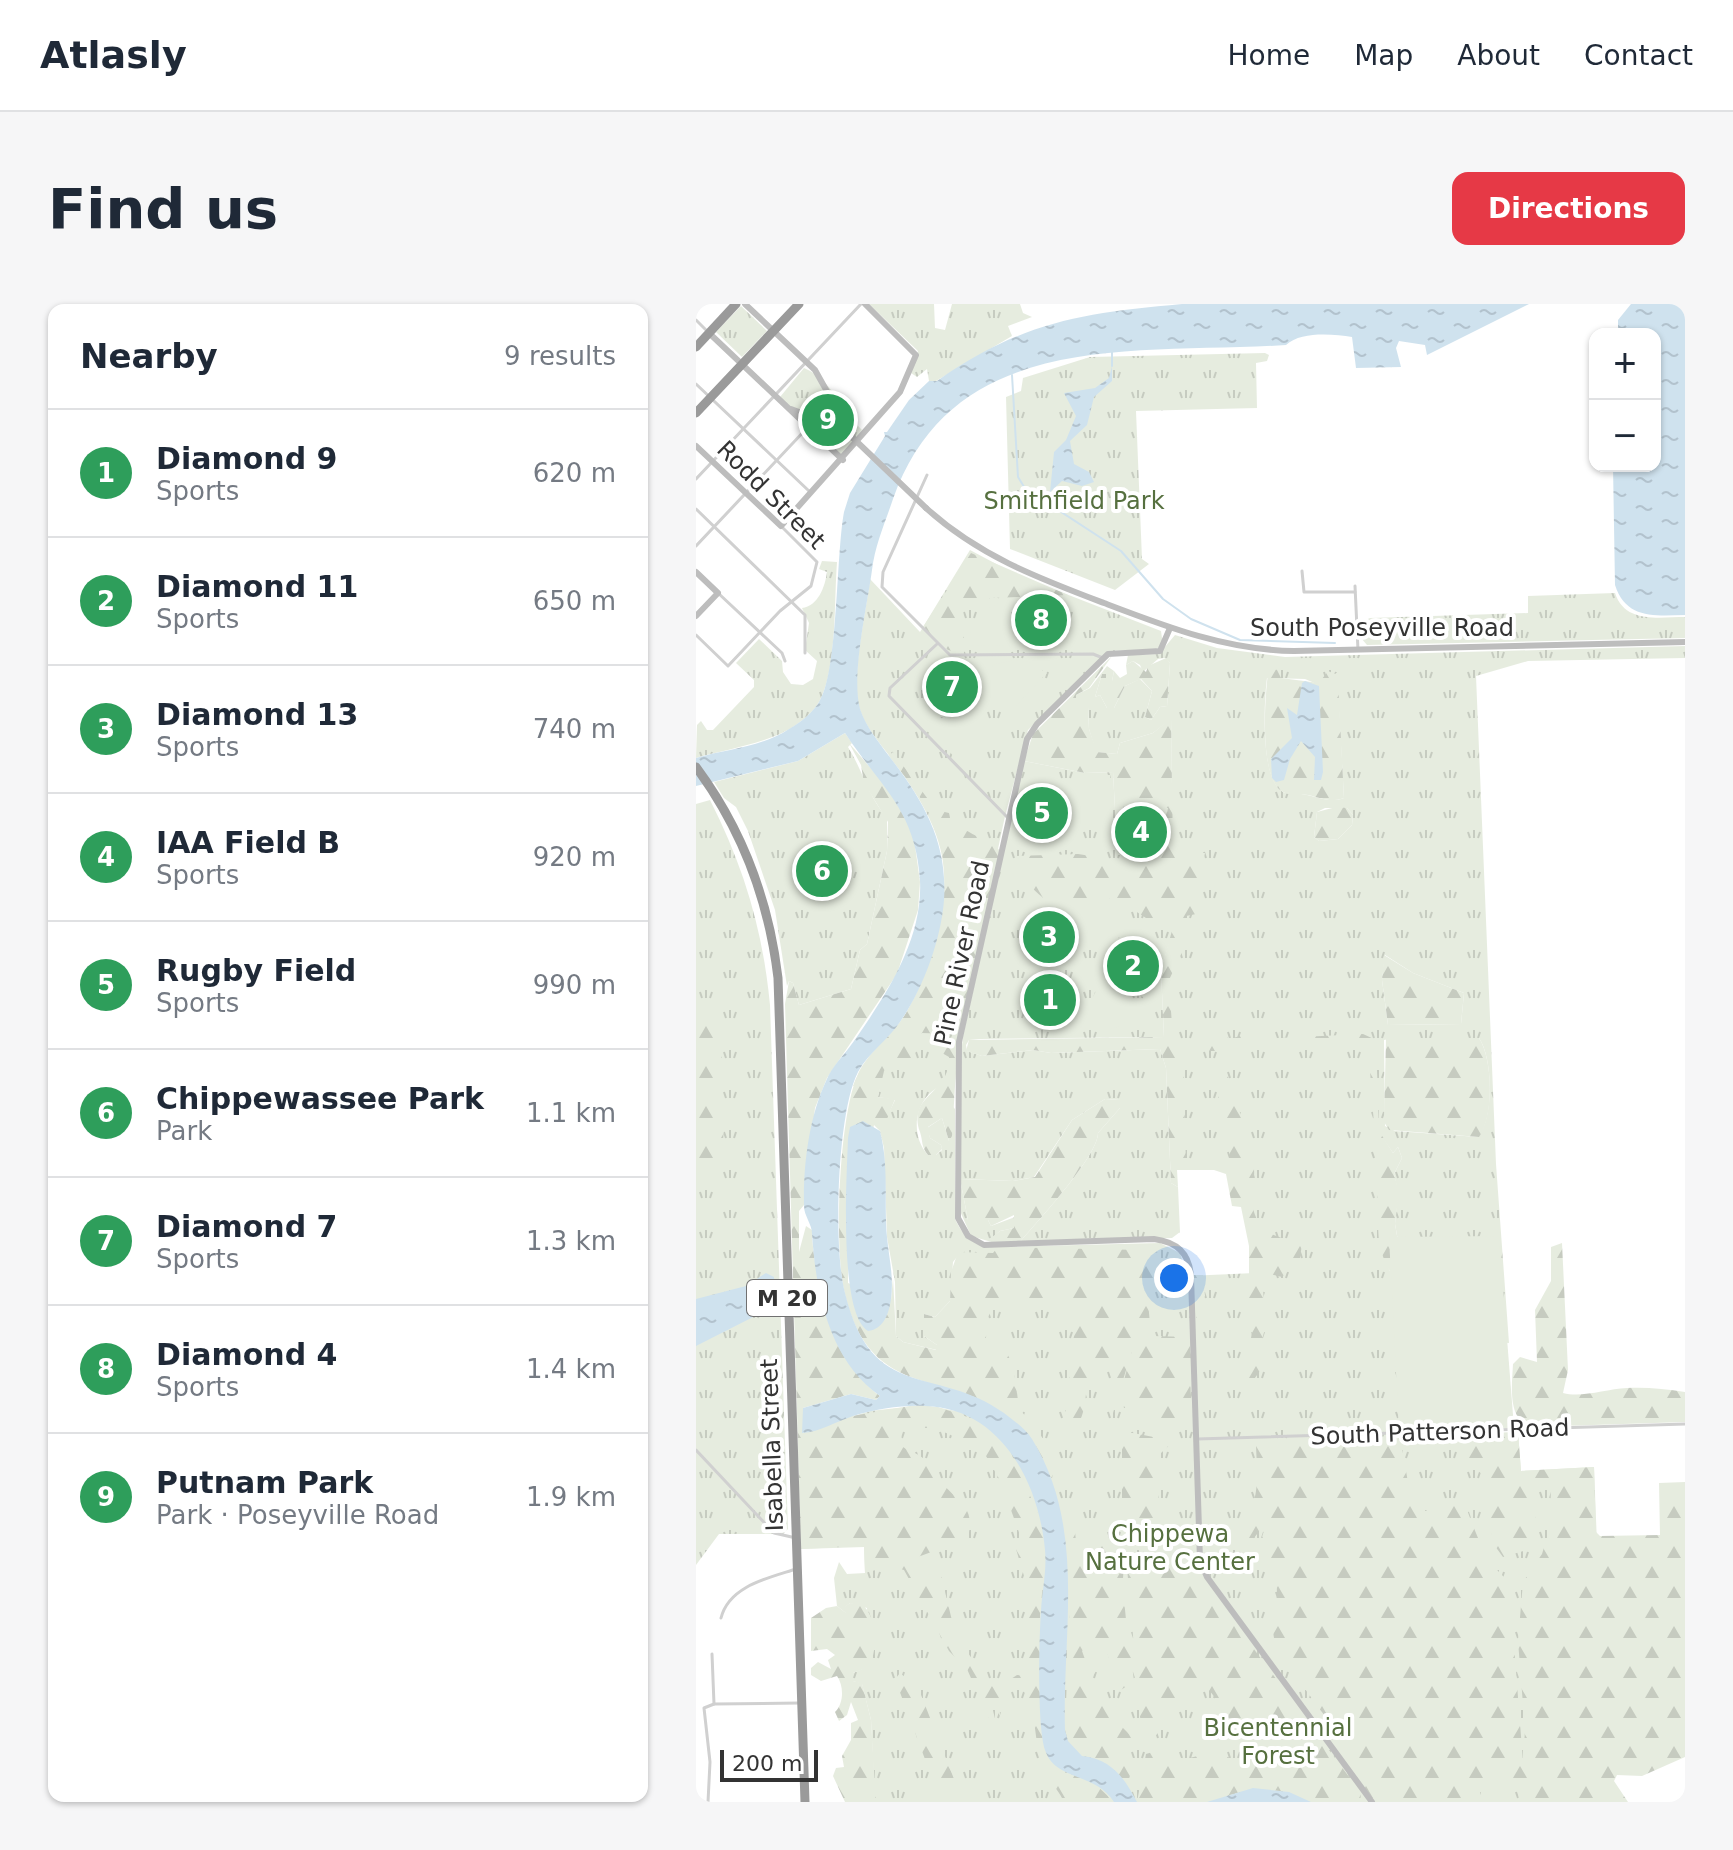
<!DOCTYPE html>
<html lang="en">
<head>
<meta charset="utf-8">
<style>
  :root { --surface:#fff; --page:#f6f6f7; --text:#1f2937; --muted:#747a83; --line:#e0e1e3; --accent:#e63946 }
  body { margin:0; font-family:"DejaVu Sans",sans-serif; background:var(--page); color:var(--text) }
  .controls { position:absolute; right:24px; top:24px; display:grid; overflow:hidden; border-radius:16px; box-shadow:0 2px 6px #0004 }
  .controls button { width:72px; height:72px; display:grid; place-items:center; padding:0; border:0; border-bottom:2px solid var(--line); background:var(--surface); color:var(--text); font:40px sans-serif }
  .scale { position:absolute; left:24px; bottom:20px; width:98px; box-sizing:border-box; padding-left:8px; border:4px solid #333; border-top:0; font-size:22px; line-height:28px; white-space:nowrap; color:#333; -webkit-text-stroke:6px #fff; paint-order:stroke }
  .you { position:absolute; left:478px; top:974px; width:28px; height:28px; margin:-20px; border:6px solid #fff; border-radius:50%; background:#1a73e8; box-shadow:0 0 0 12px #1a73e833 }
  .badge { display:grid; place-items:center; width:52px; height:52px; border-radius:50%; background:var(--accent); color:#fff; font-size:26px; font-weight:700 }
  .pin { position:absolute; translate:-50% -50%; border:4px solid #fff; box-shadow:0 2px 8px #0006 }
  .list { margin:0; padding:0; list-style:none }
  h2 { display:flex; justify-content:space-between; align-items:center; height:104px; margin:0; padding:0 32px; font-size:34px }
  h2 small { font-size:26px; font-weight:400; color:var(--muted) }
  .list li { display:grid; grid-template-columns:52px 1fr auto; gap:24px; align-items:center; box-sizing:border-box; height:128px; padding:0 32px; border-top:2px solid var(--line) }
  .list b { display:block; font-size:30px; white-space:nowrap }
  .list p { margin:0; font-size:26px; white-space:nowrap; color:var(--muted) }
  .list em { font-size:26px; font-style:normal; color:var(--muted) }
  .map { position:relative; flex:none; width:989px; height:1498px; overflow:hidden; border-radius:16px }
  header { display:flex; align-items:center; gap:48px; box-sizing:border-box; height:112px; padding:0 40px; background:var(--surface); border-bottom:2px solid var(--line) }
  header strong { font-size:38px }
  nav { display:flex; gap:44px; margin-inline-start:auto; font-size:28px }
  .intro { display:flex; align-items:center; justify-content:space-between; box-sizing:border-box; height:192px; padding:0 48px }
  h1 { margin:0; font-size:56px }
  .button { padding:20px 36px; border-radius:16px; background:var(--accent); color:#fff; font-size:28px; font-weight:700 }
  main { display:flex; gap:48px; padding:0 48px }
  aside { flex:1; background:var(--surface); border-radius:16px; box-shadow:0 2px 6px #0004 }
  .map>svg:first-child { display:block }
  .grass { fill:url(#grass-tufts); fill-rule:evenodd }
  .forest { fill:url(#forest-firs) }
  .pitch { fill:#e6ecdf }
  .water { fill:url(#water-ripples) }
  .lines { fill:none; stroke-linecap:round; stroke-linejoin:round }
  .stream { stroke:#cfe2ee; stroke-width:2 }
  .street { stroke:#d0d0d0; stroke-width:3 }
  .secondary { stroke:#bdbdbd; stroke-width:6 }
  .highway { stroke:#9a9a9a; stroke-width:9 }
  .secondary-bridge { stroke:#bdbdbd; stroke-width:6 }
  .labels { text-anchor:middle; stroke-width:8; stroke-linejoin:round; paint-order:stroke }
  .shield { fill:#fff; stroke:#707070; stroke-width:2 }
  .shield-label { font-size:22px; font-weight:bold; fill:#333 }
  .street-label { font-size:24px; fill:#333; stroke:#fff }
  .park-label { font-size:24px; fill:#56703f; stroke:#fff }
</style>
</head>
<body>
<header>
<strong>Atlasly</strong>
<nav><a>Home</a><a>Map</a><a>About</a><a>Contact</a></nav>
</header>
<div class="intro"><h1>Find us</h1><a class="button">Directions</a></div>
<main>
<aside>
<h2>Nearby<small>9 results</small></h2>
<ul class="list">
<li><span class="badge" style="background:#2e9e5b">1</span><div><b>Diamond 9</b><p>Sports</p></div><em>620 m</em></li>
<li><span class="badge" style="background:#2e9e5b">2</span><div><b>Diamond 11</b><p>Sports</p></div><em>650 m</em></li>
<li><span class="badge" style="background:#2e9e5b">3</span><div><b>Diamond 13</b><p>Sports</p></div><em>740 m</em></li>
<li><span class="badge" style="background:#2e9e5b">4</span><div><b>IAA Field B</b><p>Sports</p></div><em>920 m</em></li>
<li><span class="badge" style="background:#2e9e5b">5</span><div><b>Rugby Field</b><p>Sports</p></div><em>990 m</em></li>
<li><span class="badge" style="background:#2e9e5b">6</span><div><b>Chippewassee Park</b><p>Park</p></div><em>1.1 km</em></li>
<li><span class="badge" style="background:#2e9e5b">7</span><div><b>Diamond 7</b><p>Sports</p></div><em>1.3 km</em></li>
<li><span class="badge" style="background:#2e9e5b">8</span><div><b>Diamond 4</b><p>Sports</p></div><em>1.4 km</em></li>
<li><span class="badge" style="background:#2e9e5b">9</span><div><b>Putnam Park</b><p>Park · Poseyville Road</p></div><em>1.9 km</em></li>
</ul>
</aside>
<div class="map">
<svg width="989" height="1498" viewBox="0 0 989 1498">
  <defs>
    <pattern id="grass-tufts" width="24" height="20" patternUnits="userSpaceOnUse" patternTransform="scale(2)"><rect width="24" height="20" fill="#e6ecdf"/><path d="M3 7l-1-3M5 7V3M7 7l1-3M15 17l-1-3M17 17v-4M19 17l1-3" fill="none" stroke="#c6cbc0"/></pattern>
    <pattern id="forest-firs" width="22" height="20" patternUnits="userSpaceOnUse" patternTransform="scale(2)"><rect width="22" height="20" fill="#e6ecdf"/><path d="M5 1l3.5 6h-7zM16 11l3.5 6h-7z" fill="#c6cbc0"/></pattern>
    <pattern id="water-ripples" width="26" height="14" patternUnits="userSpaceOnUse" patternTransform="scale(2)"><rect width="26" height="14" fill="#cfe2ee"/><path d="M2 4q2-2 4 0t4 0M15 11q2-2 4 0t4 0" fill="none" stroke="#b2c2cd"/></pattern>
  </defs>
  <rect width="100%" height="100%" fill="#fff"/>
  <g class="grass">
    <polygon points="173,0 238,0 239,24 249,26 256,0 324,0 327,9 336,13 312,22 316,32 240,77 233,77 231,65 221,73 215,69 222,47"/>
    <polygon points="45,2 71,27 46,53 20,28"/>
    <polygon points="569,49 573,51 571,57 560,59 561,104 440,107 446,255 453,260 419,286 314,245 310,93 325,87 327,74 394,53"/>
    <path d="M108,64C134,74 147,107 166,126L145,152L84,93Z"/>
    <path d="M274,246L319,270L465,327L467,341L460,345L414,347L332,426L309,512L264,724L259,779C223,780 209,826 232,851H240L246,846L245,841L234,834L231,824L246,814L253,837L257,803L259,805V915C269,936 279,942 302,943L464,939L484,949L491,972L559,969L546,866H534L530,870L518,866H481L469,671L479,620L465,666L468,733L284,735L273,736L270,741L271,747L286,752L337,746L355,749L464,745L470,764L475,879L482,883L484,928L476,934L324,938C342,917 402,852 402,829L424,804V796L409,795L376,816L338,873L317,877L264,875L272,916H292L295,922L319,913L318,924L304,927L296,934L299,939L275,932L264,907L265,750L267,732L328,457L389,469L417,468L419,505L476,503L475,415L457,429L424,439L421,450L400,448L393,425L392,403H380V391L394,384L411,362L418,367L416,377L410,378V370H406L399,393L404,391L411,404H418L429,382L444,375L456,387L449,413L455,416L464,403L471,402L474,359L469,354L462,355L447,368L444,361L437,357L430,361L432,351L463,350L479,331L521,344L589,353L989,342V354L832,357L780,372L800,860L813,1039L776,1036L774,997L726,998L724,1003L732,1080L723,1105L712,1101L710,1117L701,1118L702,1133L822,1128L825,1167L898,1163L911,1498H179L175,1416L166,1380L157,1377V1369L173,1362L171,1304L154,1299L149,1303L151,1310L141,1302L138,1274L143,1258L151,1270L169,1269L168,1243L105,1245L102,1130L174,1107L228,1101L260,1107L270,1088L265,948L257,958L254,997L239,1013L228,1010V1032L241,1041V1046L207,1038L200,1032L199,978L191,933L188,844L184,827L199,796L182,793L184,781L157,782C167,755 188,741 204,719C227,685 241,640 247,599C256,542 227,497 195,454C183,438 169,423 163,403C155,371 170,309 174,275L224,328ZM571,374L609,375L642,389L648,494C634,499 625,494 611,491C604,489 593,491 587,488C564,476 568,397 571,374ZM629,504H651L657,511L656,521L642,535L623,537L618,533L621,508ZM689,651L717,669L768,689L765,720L692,721L686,676ZM699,734H783C797,754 798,814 782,833L699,827L689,822L688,736ZM686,833L697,849L702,843L706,854L698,870L702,888L699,920L708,971L703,973L693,966Z"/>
    <path d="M126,257L141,258C138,296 141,361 125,394C118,410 99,423 84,430C56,442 28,446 0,454L1,421L5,417L11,426H17L58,383V376L40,359L63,335L86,357L87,368L95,380L107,381L117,375L121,357L109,346L113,319L106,304C122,302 129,283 131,268L123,265Z"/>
    <path d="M919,289C929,320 963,313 989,313V334L671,341L665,334L663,319L674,314L832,309V292Z"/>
    <path d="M149,429L156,439L152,443C167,467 172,492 191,514V547L171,640L164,646L155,685L103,701L97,679L93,677L91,682L79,606L52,527L40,503L28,494L18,478L102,457Z"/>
    <path d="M14,496C48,563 67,627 74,701L92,1225L87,1230H23L0,1261V500Z"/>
  </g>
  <g class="forest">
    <polygon points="275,249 372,291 267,295 268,350 252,346 227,323"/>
    <path d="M416,352L393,384L380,391V403H392L393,425L401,448L421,450L424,439L457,429L475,414L477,548L509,549L507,558L494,559L507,575L502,592L520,606L490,612L487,646L473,676L477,737L504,740L509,729L516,725C532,738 538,736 554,726L561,735L667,730L680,736L683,827L697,849L702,843L706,854L698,870L703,888L699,920L707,966L696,971C673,932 688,919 679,880L664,876L678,872L681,860L672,740L578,738L526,743L522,747H487L490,863L495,866H481L482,883L475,879L470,764L464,745L355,749L337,746L286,752L270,747L273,736L468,733L465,666L479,616L450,614L424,597L408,593L356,601C341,589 320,572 319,552L382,550L420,556L447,555L466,536L472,504L419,505L417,468L389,469L328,457L337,430Z"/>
    <polygon points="470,354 474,359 471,402 464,403 455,416 449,413 456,387 445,375 429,382 418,404 411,404 404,391 399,393 406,370 410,370 410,377 416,377 418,367 424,374 431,370 430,361 437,357 450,368 452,362"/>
    <path d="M643,355L650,356V365L642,376L648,494C634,499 625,494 612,491C604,489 594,492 587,488C562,476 569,387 573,362L581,366L585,374L623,379L632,367L639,370L642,368Z"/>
    <path d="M153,439L192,484L217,527L224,578L222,606L201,670L131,774L119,804L108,901L103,907V948L110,922L116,926C116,973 145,1066 184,1092L180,1096L155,1090L107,1104L156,1112L214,1102L242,1103L286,1118L310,1139L345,1216L350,1249L344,1310L345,1424L349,1447L367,1468L394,1475L418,1498H368C363,1486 353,1478 348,1466C335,1438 345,1393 315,1375L321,1371L333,1372L329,1322L331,1282L320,1245L325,1234L305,1178L290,1152L253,1130L236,1124H204L207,1143C214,1148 224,1150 229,1156C235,1161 239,1171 244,1177C265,1201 283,1204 269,1242L257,1248L249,1243L219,1254L228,1259H242L260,1333L303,1391L304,1412L294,1394L301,1423L293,1415L271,1365L253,1347L208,1266L194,1262L169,1269L168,1242L105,1245L89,700L93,677L97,679L103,701L155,685L164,646L171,640L191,547L192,518L168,479L165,461Z"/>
    <path d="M197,448L240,506L253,509L256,523C269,521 277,535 295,536L304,547L264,724L256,730L226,729L220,734L238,739L232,743L223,742L211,764H204L196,755L188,767L182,793L199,795L187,825L184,827L178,821L152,950V979L195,996L197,974L200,1032L207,1038L240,1046L241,1041L228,1032V1010L239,1013L254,997L255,968L262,948L297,949L302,943L446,946L463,949L469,971L492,984L451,986L455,1032L494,1033L495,1119L476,1118L468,1124H458L448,1104H428L424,1091L437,1043L417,1109L414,1087L417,1062L410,1054L402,1055C383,1078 397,1110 375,1128L369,1124L368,1112L376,1082L370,1062L378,1032V1008L358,997L301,996L291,1015L290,1034C324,1046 317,1079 324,1106C341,1125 364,1150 355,1178C349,1164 344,1146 335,1134C273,1054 175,1113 148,986C138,941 143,811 162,770C173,746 197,731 210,709C241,656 261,582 239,522C230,496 209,474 193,452Z"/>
    <polygon points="640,503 651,504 657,511 656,521 642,535 623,537 618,533 621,508"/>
    <polygon points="688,651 717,669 768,689 765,720 692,721 686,676"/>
    <path d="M0,698L2,701L19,703C32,737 23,758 24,793L28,797C28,820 31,873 2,879Z"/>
    <path d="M262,733L256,832L253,837L246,814L232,823L234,834L245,841L246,845L240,851H232C225,843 227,837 224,828C211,789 254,792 253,753L239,745L249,734Z"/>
    <path d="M690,734H783C797,755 798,813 783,833L693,826L688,818Z"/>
    <path d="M524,755C533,768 557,847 558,865C559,877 554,898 558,908C560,914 562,917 563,925L588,935L586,941L576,947L590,955L592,941L607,932L601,977L590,980L595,964L586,973L570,969L566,973L568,998L573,1010L561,1054L564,1067L550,1086C539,1064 565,1031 553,1009V942L545,903L536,902L530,870L534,850L526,832L519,759Z"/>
    <path d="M409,795L424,796V804L402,829C402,852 342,917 324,938L299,939L295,934L304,927L318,924V911L295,922L292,916H272L264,875L317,877L339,873L376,816Z"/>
    <path d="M866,939L872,1066L867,1089C886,1094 910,1085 931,1084C950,1083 970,1085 989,1088V1118L835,1123C811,1116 816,1081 817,1060L824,1053L841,1058L839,1006L855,977V943Z"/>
    <polygon points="497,971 507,971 509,992 504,998 508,1025 502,1033"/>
    <polygon points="683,1115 710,1117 710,1125 590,1131 589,1125 595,1123"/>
    <path d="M822,1128L825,1167L898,1163L900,1228L904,1232L964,1231L963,1179L989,1178V1453L946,1472L921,1471L918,1477L932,1498H823L822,1480L784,1478V1498H679L636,1440V1420C626,1410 580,1345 578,1334C574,1315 584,1298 580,1278C575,1254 557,1257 568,1227L564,1226L555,1238L545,1239V1218C567,1198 560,1164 560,1137L704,1132L715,1196L729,1207L753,1199L770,1203C779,1228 791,1261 813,1277L827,1458L829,1426L822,1337L827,1278L846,1250L854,1224L855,1179L840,1177C835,1201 843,1220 838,1244L807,1253L796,1238L789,1174L751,1132Z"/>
    <polygon points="437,1129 478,1137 465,1149 462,1200 466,1208 474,1208 481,1225 460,1238 433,1235 432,1228 426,1226 426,1135 430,1129"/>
    <path d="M367,1222L379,1227L380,1238C395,1241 414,1234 425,1252C429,1258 427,1269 427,1276C428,1310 434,1343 438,1377L425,1386L413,1376L417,1366L410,1347L404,1353L410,1358L403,1359L390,1343L386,1347L391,1361L397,1360L401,1366L395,1374L407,1383L423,1420L440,1437V1446L428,1447L430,1454H439L431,1482C418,1463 410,1455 386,1452L372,1437L369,1426L374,1292Z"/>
    <path d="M463,1241L497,1250L508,1278L665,1489L664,1498H615L593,1488L557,1484L511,1498H441L450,1450L460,1447L489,1455L519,1448L537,1455L548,1454C538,1433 523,1386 501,1377L455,1438L446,1435L430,1252L433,1245L464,1256Z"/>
    <path d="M154,1299L166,1300C181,1313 182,1345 173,1363L157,1369V1377L166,1379L175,1416L180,1498H149L137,1472L140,1464L148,1463L146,1452L155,1436V1419L162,1416L155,1398L151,1411L143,1417L139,1408C148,1399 148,1382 141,1372L125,1377L115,1371V1364L122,1358L135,1365L132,1356L139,1351L131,1345L115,1347V1314L130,1304L141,1302L150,1309L148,1303Z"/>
    <polygon points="204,1369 210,1374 218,1373 267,1498 245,1498 202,1383 200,1374"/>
  </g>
  <g class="pitch">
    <polygon points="352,296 365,296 365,338 320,336 328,311"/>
    <path d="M313,297L317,341L272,342C275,316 287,301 313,297Z"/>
    <polygon points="319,356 333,358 351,369 318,404 285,371 299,360"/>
    <path d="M253,367L288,399C269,420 244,418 223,402Z"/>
    <polygon points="273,419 292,423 305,433 271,467 240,433 255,422"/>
    <path d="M414,471L417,519L368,521C368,493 383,469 414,471Z"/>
    <polygon points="336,477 369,485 355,541 322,533"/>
    <path d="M422,506H470C471,543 455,551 422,551Z"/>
    <polygon points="399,598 425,605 442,623 400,646 380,604"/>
    <path d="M374,606L375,653L328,654C328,627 346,607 374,606Z"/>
    <path d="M447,629C465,649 467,674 448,694L413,664Z"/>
    <path d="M373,672L375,720C347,719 331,702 328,675Z"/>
    <path d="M404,679L444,701C431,724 407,733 382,722Z"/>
    <polygon points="803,932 818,1124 703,1127 693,933"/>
  </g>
  <g class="water">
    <path d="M486,0H833L731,51L729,41L703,37L700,44L705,63L660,64L656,33C637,30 605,27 590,41C443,51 258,22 197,195C189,219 179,241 176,266C171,303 155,371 164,405C170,423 182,437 193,452C227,496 252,538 248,596C245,636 227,685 204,718C192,736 173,748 162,768C141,808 137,944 149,989C176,1100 239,1060 308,1109C318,1117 329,1124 336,1135C391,1224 366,1328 369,1426L372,1437L386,1452C415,1455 428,1473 441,1498H418C399,1468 359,1477 349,1446C341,1422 343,1334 345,1307C346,1287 351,1266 349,1246C343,1179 305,1104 229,1102C207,1101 179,1105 157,1112C141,1117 124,1128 106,1129L107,1104L155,1090L180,1096L184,1092C133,1056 120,989 116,930C116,920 108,912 108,902C107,862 113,813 130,777C136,762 149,750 158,737C190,691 227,636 224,577C220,506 185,484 149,429L102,457L0,482V454C31,445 66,443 93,425C105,418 118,408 124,396C142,366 140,251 148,208L154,189L189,132L188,128H191L213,96L233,77H241C325,18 386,9 486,0Z"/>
    <path d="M935,0H989V311C958,312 930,315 919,281L917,162H959V30H922V16Z"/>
    <polygon points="416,62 416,77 398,93 391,121 374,137 378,160 393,168 398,178 386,182 366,177 354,188 358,148 370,136 380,112 368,89 399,84 413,74"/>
    <polygon points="609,377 623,382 627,468 625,476 618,476 619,453 605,437 594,455 588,476 580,478 576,474 575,455 596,434 591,404 601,411 606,379"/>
    <path d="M167,817L184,827C193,861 188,898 191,933C193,954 198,973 195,995C193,1009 188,1025 172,1027C142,1009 151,870 152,834L154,823Z"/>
    <polygon points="70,969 78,973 79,987 71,1006 0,1042 0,995 50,982"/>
    <polygon points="557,1484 593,1488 615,1498 511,1498"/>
  </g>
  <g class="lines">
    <g class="stream">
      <polyline points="416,47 416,62"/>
      <polyline points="316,71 322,173 330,186 352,199"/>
      <polyline points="349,196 354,188"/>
      <polyline points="356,202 425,247 467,295 495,315 544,336 639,339"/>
    </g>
    <g class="street">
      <polyline points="0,16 10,26"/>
      <polyline points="0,80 113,187"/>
      <polyline points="231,171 187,268 186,283 254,351 397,350 407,354"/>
      <polyline points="0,175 165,0"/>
      <polyline points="0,205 109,311 109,349"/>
      <polyline points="0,242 112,123"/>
      <polyline points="606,267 608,288 659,288"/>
      <polyline points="659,282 662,346"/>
      <polyline points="22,289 86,349 89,357"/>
      <polyline points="0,331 32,362 84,307 115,282 121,258 85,222"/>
      <polyline points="241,340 194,384 193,392 312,514"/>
      <polyline points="501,1135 989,1120"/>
      <polyline points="0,1146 78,1229 100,1234"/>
      <path d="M25,1314C33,1282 72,1274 100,1265"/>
      <polyline points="16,1350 18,1400"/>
      <polyline points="12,1498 14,1458 8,1404 18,1400 104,1399"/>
    </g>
    <g class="secondary">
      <polyline points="49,0 119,66 157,134"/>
      <polyline points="13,29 147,156"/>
      <polyline points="95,105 135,120 154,132"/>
      <polyline points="0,142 85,222 204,88 220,51 169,0"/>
      <path d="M230,204C283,252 342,274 408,299C471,323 530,346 598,347L989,338"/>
      <polyline points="0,268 22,289 0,312"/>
      <path d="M474,324L464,347L412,350L341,420L331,435L263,738L262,914L272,932L288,941L458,935C481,938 493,949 495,972L504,1257L511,1273L676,1498"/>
    </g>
    <g class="highway">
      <polyline points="0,43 40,0"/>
      <polyline points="0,109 103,0"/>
      <path d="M0,463C46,525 73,598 82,674L109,1498"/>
    </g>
    <polyline class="secondary-bridge" points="157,134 230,204"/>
  </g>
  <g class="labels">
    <rect class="shield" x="51" y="976" width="80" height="36" rx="6"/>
    <g class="shield-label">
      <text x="91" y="1002">M 20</text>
    </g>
    <g class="street-label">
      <text transform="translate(75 191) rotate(45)" y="8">Rodd Street</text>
      <text x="686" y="332">South Poseyville Road</text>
      <text transform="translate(266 649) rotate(-78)" y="8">Pine River Road</text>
      <text transform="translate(744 1128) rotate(-2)" y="8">South Patterson Road</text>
      <text transform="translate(76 1141) rotate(-92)" y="8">Isabella Street</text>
    </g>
    <g class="park-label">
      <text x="378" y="205">Smithfield Park</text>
      <text x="474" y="1238">Chippewa<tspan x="474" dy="28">Nature Center</tspan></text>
      <text x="582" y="1432">Bicentennial<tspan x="582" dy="28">Forest</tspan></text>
    </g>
  </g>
</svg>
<div class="controls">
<button>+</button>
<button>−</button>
</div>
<div class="scale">200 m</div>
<div class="you"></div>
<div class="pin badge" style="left:354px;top:696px;background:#2e9e5b">1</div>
<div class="pin badge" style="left:437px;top:662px;background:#2e9e5b">2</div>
<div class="pin badge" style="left:353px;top:633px;background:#2e9e5b">3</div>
<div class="pin badge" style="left:445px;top:528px;background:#2e9e5b">4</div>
<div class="pin badge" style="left:346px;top:509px;background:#2e9e5b">5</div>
<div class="pin badge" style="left:126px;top:567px;background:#2e9e5b">6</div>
<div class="pin badge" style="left:256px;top:383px;background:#2e9e5b">7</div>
<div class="pin badge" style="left:345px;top:316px;background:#2e9e5b">8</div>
<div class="pin badge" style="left:132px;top:116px;background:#2e9e5b">9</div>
</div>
</main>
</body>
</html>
